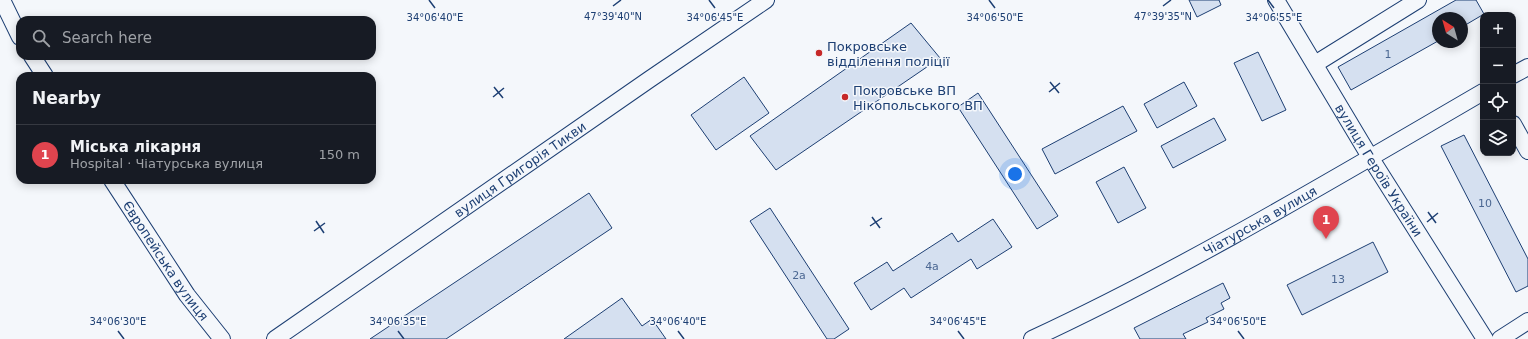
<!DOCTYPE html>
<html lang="en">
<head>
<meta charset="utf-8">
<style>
  :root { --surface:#171b24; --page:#242831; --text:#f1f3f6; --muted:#9ea1a6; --line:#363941; --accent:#8c9099 }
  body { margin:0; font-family:"DejaVu Sans",sans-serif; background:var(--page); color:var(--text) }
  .controls { position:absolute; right:12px; top:12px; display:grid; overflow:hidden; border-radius:8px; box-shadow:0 2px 10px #0003 }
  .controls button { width:36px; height:36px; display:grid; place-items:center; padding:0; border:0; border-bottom:1px solid var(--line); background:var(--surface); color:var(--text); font:20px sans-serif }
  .compass { position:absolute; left:1432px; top:12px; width:36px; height:36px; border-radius:50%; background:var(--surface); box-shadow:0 2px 10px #0003; rotate:323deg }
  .you { position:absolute; left:1015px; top:174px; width:14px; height:14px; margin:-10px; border:3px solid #fff; border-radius:50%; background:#1a73e8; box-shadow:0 0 0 6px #1a73e833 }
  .badge { display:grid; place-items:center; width:26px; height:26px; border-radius:50%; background:var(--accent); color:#fff; font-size:13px; font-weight:700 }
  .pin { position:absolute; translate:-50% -33px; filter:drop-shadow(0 1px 2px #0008) }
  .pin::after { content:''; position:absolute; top:21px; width:14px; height:12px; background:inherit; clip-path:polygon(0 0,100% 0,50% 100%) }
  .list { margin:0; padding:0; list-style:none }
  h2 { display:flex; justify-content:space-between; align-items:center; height:52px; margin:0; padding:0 16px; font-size:17px }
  h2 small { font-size:13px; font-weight:400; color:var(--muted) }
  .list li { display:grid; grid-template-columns:26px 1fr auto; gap:12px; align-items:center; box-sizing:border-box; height:60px; padding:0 16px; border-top:1px solid var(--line) }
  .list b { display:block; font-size:15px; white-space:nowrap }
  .list p { margin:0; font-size:13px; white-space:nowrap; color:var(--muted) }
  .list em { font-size:13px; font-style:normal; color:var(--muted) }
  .icon { flex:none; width:22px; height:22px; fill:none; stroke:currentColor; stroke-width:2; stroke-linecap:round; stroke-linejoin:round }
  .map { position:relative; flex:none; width:1528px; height:339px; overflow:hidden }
  .search { position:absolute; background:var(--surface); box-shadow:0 2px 10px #0003; left:16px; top:16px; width:360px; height:44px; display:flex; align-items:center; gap:10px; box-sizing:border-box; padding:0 14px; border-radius:12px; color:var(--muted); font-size:15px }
  .panel { position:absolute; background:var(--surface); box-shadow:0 2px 10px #0003; left:16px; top:72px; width:360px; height:112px; border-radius:12px }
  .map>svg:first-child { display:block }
  .building { fill:#d5e0f0; stroke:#1d3f73 }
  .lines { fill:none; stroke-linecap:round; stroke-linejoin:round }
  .minor-casing { stroke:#1d3f73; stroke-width:18 }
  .minor { stroke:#f4f7fb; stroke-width:16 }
  .ticks { fill:none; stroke:#1d3f73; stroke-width:1.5 }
  .poi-dot { fill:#c62828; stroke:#f4f7fb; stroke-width:1.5 }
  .labels { text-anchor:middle; stroke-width:3; stroke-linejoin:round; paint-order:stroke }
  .number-label { font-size:11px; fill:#4b6792 }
  .poi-label { font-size:13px; fill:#1d3f73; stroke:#f4f7fb; text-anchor:start }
  .street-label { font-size:13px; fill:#1d3f73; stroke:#f4f7fb }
  .ticks-label { font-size:10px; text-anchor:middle; fill:#1d3f73; stroke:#f4f7fb; stroke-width:3; stroke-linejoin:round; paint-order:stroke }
</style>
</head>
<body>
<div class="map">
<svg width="1528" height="339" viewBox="0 0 1528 339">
  <rect width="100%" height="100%" fill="#f4f7fb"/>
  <g class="building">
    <polygon points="1189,0 1219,0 1221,5 1197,17"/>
    <polygon points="1456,0 1476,0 1484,14 1462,27 1462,18 1438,18 1438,41 1351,90 1338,67"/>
    <polygon points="911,23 940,58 776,170 750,136"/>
    <polygon points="1258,52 1286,110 1262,121 1234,63"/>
    <polygon points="744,77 769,113 716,150 691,115"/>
    <polygon points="1184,82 1197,106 1157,128 1144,104"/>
    <polygon points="978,93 1058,216 1037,229 958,107"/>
    <polygon points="1123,106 1137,131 1055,174 1042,149"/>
    <polygon points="1214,118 1226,140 1173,168 1161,146"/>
    <polygon points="1464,135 1528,259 1528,286 1516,292 1441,146"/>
    <polygon points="1124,167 1146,208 1118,223 1096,182"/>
    <polygon points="589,193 612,228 446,339 370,339"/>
    <polygon points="770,208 849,329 834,339 827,339 750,221"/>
    <polygon points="993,219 1012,247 977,269 971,259 911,298 904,288 871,310 854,283 887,262 893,271 952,233 958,242"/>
    <polygon points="1373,242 1388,272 1302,315 1287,285"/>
    <polygon points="1223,283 1230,298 1221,303 1224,309 1206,318 1208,322 1183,334 1186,339 1140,339 1134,328"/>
    <polygon points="622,298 642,326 652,319 666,339 564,339"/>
  </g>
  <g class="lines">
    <defs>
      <g id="minor">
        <polyline points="2,0 20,37"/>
        <path id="s1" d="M1276,0L1370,157L1485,339"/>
        <polyline points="32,56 45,76"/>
        <polyline points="1315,64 1418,0"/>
        <polyline points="1513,75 1528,67"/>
        <polyline points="1513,124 1528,151"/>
        <path id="s2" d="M112,180L187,295L222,339"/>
        <path id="s3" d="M275,339L650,79L766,0"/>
        <path id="s4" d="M1032,339C1187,267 1335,178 1483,92"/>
        <polyline points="1500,339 1528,321"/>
      </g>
    </defs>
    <use href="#minor" class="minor-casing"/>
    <use href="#minor" class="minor"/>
  </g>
  <path class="ticks" d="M429,0L435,8M709,0L715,8M989,0L995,8M1268,0L1274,8M613,6L621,0M1163,6L1171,0M1050,82L1059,93M494,87L503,98M1049,92L1060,83M493,97L504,88M1428,212L1436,223M872,217L880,228M316,221L324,233M1427,222L1438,213M870,226L882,218M314,231L325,223M118,331L124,339M398,331L404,339M678,331L684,339M958,331L964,339M1238,331L1244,339"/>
  <g class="poi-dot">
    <circle cx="819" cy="53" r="4"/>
    <circle cx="845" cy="97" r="4"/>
  </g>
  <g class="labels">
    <g class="number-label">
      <text x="1388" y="58">1</text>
      <text x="1485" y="207">10</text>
      <text x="932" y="270">4а</text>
      <text x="799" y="279">2а</text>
      <text x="1338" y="283">13</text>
    </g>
    <g class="poi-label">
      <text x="827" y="51">Покровське<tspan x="827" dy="15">відділення поліції</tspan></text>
      <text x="853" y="95">Покровське ВП<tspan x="853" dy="15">Нікопольського ВП</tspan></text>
    </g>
    <g class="street-label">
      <text dy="5" stroke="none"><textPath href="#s3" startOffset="298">вулиця Григорія Тикви</textPath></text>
      <text dy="5" stroke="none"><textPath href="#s1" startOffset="199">вулиця Героїв України</textPath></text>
      <text dy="5" stroke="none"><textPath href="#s4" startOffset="257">Чіатурська вулиця</textPath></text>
      <text dy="5" stroke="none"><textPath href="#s2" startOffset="97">Європейська вулиця</textPath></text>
    </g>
  </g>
  <g class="ticks-label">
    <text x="613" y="20">47°39'40"N</text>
    <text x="1163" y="20">47°39'35"N</text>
    <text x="435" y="21">34°06'40"E</text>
    <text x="715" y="21">34°06'45"E</text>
    <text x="995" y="21">34°06'50"E</text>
    <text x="1274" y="21">34°06'55"E</text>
    <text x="118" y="325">34°06'30"E</text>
    <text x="398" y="325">34°06'35"E</text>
    <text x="678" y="325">34°06'40"E</text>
    <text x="958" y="325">34°06'45"E</text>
    <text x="1238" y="325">34°06'50"E</text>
  </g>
</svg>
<div class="controls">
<button>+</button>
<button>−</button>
<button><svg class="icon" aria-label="locate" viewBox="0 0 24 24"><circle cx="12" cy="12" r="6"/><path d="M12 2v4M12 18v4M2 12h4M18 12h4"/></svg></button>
<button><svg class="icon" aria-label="layers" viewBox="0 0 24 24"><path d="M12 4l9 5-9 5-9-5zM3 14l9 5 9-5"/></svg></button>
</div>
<svg class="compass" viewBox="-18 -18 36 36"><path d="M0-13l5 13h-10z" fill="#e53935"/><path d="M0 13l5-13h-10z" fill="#9ea1a6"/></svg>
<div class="you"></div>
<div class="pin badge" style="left:1326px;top:239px;background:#e0444e">1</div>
<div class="search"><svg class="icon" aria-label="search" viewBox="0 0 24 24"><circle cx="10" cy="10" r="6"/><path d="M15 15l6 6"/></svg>Search here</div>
<section class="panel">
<h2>Nearby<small></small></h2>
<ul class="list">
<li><span class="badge" style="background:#e0444e">1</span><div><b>Мiська лiкарня</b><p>Hospital · Чіатурська вулиця</p></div><em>150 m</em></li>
</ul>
</section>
</div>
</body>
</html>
